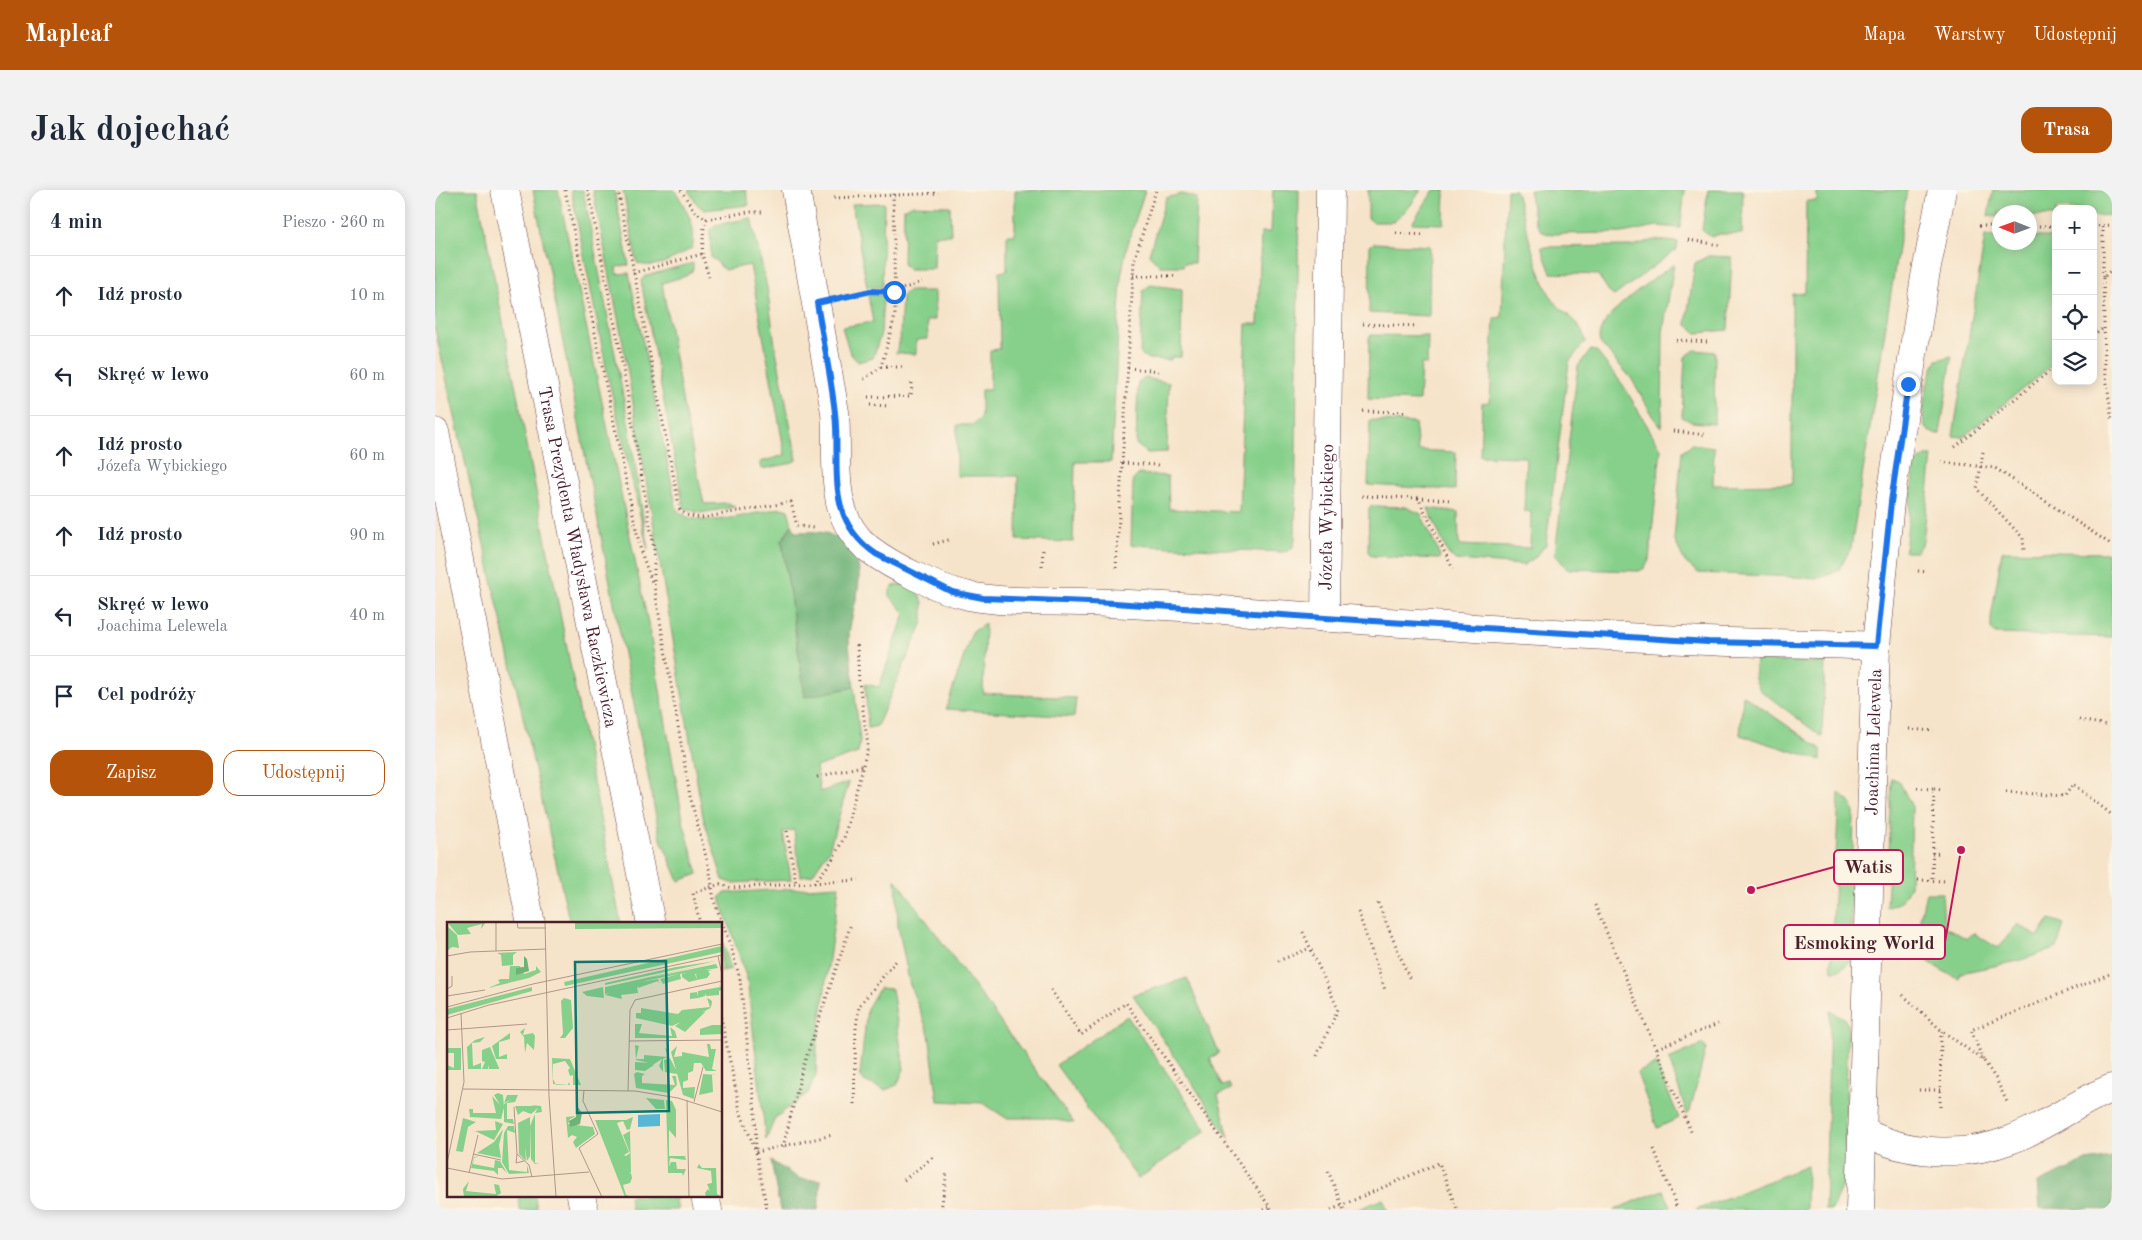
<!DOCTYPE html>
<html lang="pl">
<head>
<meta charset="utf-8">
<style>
  :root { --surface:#fff; --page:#f2f2f3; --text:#1f2937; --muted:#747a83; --line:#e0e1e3; --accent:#b45309 }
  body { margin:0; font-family:"Old Standard TT",serif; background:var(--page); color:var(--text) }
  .controls { position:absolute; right:15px; top:15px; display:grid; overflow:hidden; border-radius:10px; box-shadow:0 2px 12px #0003 }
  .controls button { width:45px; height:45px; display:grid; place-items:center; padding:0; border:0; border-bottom:1px solid var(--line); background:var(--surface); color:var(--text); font:25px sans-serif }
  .compass { position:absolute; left:1557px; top:15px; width:45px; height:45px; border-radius:50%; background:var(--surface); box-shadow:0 2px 12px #0003; rotate:271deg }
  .stop { position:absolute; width:15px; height:15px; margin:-11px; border:4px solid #1a73e8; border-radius:50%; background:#fff }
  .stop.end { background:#1a73e8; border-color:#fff; box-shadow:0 1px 5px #0008 }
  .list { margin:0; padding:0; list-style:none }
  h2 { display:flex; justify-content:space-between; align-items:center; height:65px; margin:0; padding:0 20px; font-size:21px }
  h2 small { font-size:16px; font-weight:400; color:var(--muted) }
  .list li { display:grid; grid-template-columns:32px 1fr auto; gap:15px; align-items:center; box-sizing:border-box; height:80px; padding:0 20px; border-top:1px solid var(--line) }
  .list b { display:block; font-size:19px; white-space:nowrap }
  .list p { margin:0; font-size:16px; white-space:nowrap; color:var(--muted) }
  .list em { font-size:16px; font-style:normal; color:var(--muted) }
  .actions { display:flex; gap:10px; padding:15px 20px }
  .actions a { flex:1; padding:11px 0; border:1px solid var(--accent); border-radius:15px; text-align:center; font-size:18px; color:var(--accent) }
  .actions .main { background:var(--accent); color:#fff }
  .icon { flex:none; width:28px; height:28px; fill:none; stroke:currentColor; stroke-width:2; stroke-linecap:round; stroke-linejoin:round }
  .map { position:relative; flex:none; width:1677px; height:1020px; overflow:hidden; border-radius:15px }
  header { display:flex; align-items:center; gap:30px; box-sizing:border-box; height:70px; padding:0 25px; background:var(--accent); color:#fff }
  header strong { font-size:24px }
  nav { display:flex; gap:28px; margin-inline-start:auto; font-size:18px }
  .intro { display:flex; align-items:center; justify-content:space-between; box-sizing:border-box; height:120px; padding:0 30px }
  h1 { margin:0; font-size:35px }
  .button { padding:12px 22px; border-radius:15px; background:var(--accent); color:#fff; font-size:18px; font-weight:700 }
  main { display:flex; gap:30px; padding:0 30px }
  aside { flex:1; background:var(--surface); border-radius:15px; box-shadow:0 2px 12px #0003 }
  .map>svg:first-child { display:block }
  .green { fill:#87d08b; stroke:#68785b }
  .forest { fill:#6db277; stroke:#5c6851 }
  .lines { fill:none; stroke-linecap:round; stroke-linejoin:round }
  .minor-casing { stroke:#643d43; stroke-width:29 }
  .secondary-casing { stroke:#643d43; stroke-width:29 }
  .path { stroke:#643d43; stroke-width:3; stroke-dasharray:1 4; stroke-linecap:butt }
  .minor { stroke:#fff; stroke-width:28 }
  .secondary { stroke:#fff; stroke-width:28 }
  .route { stroke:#1a73e8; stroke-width:6 }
  .labels { text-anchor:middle; stroke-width:5; stroke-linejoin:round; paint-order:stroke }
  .street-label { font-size:18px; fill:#4a1f2b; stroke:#fcf5e5 }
  .inset-road { fill:none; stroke:#b1958a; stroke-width:1 }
  .view { fill:#0f766e; fill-opacity:0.15; stroke:#0f766e; stroke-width:2.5 }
  .inset-edge { fill:none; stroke:#4a1f2b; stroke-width:2.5 }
  .leader { fill:none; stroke:#c2185b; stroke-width:2 }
  .callout-dot { fill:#c2185b; stroke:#fcf5e5; stroke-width:2 }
  .callout { fill:#fcf5e5; stroke:#c2185b; stroke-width:2 }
  .callout-label { font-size:19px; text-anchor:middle; font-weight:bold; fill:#4a1f2b }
</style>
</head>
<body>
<header>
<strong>Mapleaf</strong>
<nav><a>Mapa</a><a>Warstwy</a><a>Udostępnij</a></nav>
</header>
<div class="intro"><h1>Jak dojechać</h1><a class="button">Trasa</a></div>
<main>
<aside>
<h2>4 min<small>Pieszo · 260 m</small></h2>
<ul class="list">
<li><svg class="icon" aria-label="ahead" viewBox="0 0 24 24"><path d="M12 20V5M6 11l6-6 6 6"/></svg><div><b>Idź prosto</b></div><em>10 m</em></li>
<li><svg class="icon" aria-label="left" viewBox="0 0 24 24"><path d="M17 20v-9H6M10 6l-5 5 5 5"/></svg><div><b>Skręć w lewo</b></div><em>60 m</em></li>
<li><svg class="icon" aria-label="ahead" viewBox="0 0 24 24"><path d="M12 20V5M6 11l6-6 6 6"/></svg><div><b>Idź prosto</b><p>Józefa Wybickiego</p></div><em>60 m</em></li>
<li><svg class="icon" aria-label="ahead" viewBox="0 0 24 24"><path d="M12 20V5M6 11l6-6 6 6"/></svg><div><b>Idź prosto</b></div><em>90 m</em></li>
<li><svg class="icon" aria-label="left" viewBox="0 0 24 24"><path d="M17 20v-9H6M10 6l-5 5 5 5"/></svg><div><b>Skręć w lewo</b><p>Joachima Lelewela</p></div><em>40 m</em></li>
<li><svg class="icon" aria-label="arrive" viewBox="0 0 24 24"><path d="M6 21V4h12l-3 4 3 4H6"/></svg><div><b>Cel podróży</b></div></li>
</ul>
<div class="actions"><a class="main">Zapisz</a><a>Udostępnij</a></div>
</aside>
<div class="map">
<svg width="1677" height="1020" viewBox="0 0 1677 1020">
  <rect width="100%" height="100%" fill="#fcf5e5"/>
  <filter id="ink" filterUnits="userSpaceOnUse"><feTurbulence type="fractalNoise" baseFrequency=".02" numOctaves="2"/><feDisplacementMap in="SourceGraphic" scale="10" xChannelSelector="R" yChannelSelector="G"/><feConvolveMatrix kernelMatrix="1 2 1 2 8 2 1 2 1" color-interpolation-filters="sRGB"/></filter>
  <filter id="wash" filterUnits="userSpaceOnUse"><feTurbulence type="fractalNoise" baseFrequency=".0096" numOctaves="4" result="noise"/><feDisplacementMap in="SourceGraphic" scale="20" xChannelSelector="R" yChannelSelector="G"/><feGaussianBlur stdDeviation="1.12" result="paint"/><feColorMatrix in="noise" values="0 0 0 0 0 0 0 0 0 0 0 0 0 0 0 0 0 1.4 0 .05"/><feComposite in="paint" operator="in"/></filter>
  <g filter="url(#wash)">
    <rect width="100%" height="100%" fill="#f6e4ca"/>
    <g class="green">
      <polygon points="0,0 42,0 186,734 135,734 0,139"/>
      <polygon points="98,0 123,0 214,438 249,635 263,684 244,691 225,647"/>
      <polygon points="136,0 148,0 195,241 213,360 173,187"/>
      <path d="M158,0H179L194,75L182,77V84L194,83L242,320C261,342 320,322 346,318L353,320L357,334L347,351L370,506L419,497L425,551L423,563L381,577L385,602L414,592L394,660L377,685L365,686L359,640L348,642L356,690L297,693L288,690L268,627L188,154Z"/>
      <path d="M188,0H240C250,18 263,37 257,58C242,67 220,81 202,73Z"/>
      <polygon points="253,0 311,0 314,15 269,20 262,14"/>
      <polygon points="580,0 710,0 691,60 686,87 676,272 640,272 638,352 582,350 583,286 522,286 522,235 538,235 546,227 546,200 555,200 555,160 565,159 564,82 572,81 572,45 580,45"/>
      <path d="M838,0H864L860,348C859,358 856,362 846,362L696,355L698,290L704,284L733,286L734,319L804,322L811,134H823L826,42H836Z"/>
      <polygon points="933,0 986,0 975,16 959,32 938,32 933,28"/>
      <polygon points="999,0 1010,0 1009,34 977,33"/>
      <path d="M1072,0H1080C1092,35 1098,75 1116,107C1126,123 1148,132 1150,152L1134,172L1111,354L1102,366L1089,375L1021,370L1013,364L993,318L1023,322L1024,355L1095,358L1096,322L1089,321L1091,267L1045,266L1047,213L1055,212L1059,128L1067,127Z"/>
      <path d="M1094,0H1250L1245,38L1222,36L1187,43L1116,44C1096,44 1098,14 1094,0Z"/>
      <polygon points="1273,0 1308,0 1307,44 1285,44 1276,47 1267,40"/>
      <polygon points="1382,0 1472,0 1416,358 1403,381 1385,388 1263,383 1250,372 1239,349 1247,261 1257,254 1279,257 1278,295 1357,294 1357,104 1370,103 1371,11 1382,11"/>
      <polygon points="1558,0 1677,0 1677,25 1658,26 1658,19 1621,19 1621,26 1595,26 1594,22 1564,22 1564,26 1553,26"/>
      <polygon points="746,4 762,8 759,73 749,73 748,76 725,76 714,64 731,8"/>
      <polygon points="449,13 447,97 432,97 417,14"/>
      <polygon points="476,15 515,16 516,45 500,45 499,79 473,79 468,74 469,19"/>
      <polygon points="316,28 332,97 340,155 362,270 353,274 327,279 325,272 350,265 315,75 289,80 280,70 276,68 275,40 280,35"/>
      <polygon points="1550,46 1564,47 1564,52 1594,52 1595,47 1621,47 1621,172 1528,247 1518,246"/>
      <polygon points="1219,50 1243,52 1242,59 1179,106 1175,103 1163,85 1116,83 1106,57 1197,56"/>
      <polygon points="939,53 995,56 994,126 934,123 935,56"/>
      <polygon points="1273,66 1297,67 1293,140 1262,143 1251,134 1260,73"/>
      <polygon points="258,73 258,80 251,86 227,93 249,220 269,314 294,313 300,317 265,323 249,318 206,91 210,86"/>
      <path d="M1239,74L1228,142L1227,237L1223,234L1196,188L1165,153C1156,128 1222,87 1239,74Z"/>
      <polygon points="716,95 747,99 746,167 736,167 736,170 713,169 705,163 708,100"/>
      <polygon points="472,101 500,101 500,130 492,130 493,149 481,150 481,164 461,163 465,147 467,106"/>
      <polygon points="433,105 448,105 446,143 438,168 423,172 415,163 407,137 438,132"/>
      <polygon points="936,145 993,146 992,174 986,174 984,211 933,209 934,148"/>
      <polygon points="1156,160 1161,161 1188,195 1226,259 1214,370 1210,378 1204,381 1132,379 1120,364 1143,176"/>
      <polygon points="1260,160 1280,162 1279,234 1257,232 1247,227 1250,167"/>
      <path d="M1517,166L1505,244C1500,244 1495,243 1491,238C1483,228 1494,180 1502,170Z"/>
      <polygon points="710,188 734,193 732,262 712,263 701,254 703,192"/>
      <polygon points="935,230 980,233 983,260 1021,262 1020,300 933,295"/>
      <polygon points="1491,266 1497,266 1488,352 1481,362 1470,362 1479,277 1482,272"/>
      <polygon points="936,316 971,317 986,324 1005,366 1004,369 937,366 933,362 934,319"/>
      <polygon points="1567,361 1672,363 1674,383 1677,387 1677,447 1560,444 1556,438 1556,428"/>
      <polygon points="466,395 478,396 488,412 488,432 442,536 433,538 430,494 444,497 470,423 455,406 455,401 458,396"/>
      <polygon points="550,434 548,503 641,508 639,527 511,519 537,442"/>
      <polygon points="1321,470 1390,473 1387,547 1325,500 1319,487"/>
      <polygon points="1308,505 1386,559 1386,570 1305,545"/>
      <polygon points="1457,588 1464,591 1477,617 1475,696 1466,712 1452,718"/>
      <polygon points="1404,603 1415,612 1419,621 1415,772 1405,780 1397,781 1396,774"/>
      <polygon points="461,689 639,933 608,928 571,928 548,913 503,911 494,844 475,795 463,736"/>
      <polygon points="404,696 382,856 381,885 373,903 340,928 331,950 312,789 285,708 289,703"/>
      <path d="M1491,703H1507L1509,736L1532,749L1538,743L1563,758L1583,734L1603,747L1615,729L1629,734L1622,758L1583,771L1525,783L1524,788C1506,782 1492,771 1478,759Z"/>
      <polygon points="286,747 296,779 286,781"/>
      <polygon points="752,788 784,863 775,869 787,896 794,894 796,899 783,905 794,948 698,805"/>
      <polygon points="444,798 457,799 469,879 462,895 450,900 429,891 425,885 432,819"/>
      <polygon points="1395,821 1408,827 1413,835 1409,989 1397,1020 1390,1020"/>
      <polygon points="692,826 772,940 703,989 621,875"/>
      <polygon points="1268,854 1271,858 1255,921 1252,924 1234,869"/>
      <polygon points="1221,874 1244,928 1222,938 1202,883"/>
      <polygon points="1372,976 1371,1020 1261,1020"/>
      <polygon points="1228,1000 1236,1016 1226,1020 1178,1020"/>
      <polygon points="84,1006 100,1006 102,1020 84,1020"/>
      <polygon points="194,1006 240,1006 243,1020 196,1020"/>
      <polygon points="948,1009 953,1020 922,1020"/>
    </g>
    <g class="forest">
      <path d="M357,334L360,342C385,342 395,339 413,357C437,381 415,418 414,448C414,464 418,481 419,497L370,507L347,351Z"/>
      <polygon points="1677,967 1677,1020 1605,1018 1603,993 1651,971"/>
      <polygon points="336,971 365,989 386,990 383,1020 345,1020"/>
    </g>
  </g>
  <g filter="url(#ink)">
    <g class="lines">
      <defs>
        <g id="minor">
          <path d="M361,0L400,222C404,268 391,326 434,359C459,378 503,399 534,406C570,413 609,411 645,412C688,413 731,416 774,419C940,431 1106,444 1271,451C1328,454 1385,453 1441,456"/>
          <path id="s1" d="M890,428L895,0"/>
          <path d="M1427,941C1471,965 1528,968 1575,950C1611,937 1642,912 1677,898"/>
          <path id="s2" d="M1425,1020L1441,456L1455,312L1490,87L1507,0"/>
        </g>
        <g id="secondary">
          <path id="s3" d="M70,0L216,734"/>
          <polyline points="0,242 96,734"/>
          <polyline points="146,1006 149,1020"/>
          <polyline points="270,1006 273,1020"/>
        </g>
      </defs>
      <use href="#minor" class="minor-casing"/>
      <use href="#secondary" class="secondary-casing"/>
      <g class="path">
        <polyline points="130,0 206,362 217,392"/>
        <polyline points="153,0 184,155 219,359 219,395 255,606 275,682 279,711 296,757 305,789 320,921 321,962 332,1020"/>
        <polyline points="183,0 245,320 251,325 266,328 356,312 362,336 378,338"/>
        <polyline points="246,0 260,22 272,29"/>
        <polyline points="399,8 504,3"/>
        <polyline points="1544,36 1564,36"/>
        <polyline points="1594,36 1621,36"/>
        <polyline points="1658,36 1677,35"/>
        <polyline points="1668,36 1668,88 1677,79"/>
        <polyline points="961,43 987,45"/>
        <polyline points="1253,50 1285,55"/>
        <polyline points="267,64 269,36 272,29 313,22 328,22"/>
        <polyline points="198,83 267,64 274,87"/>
        <polyline points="698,86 740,86"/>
        <polyline points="1668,88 1670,178 1677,232"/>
        <polyline points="414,105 436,101 459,102 487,92"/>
        <polyline points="928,134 983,136"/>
        <polyline points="1658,146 1670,137"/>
        <polyline points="1241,150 1273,152"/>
        <polyline points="446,177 470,177"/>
        <polyline points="693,178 727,181"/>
        <polyline points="429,189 446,177 460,126 458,0"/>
        <polyline points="433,207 476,206 477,193 481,193"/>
        <polyline points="435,215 454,216"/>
        <polyline points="928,221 973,222"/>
        <polyline points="1238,241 1271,245"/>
        <polyline points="1520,257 1621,176"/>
        <polyline points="1548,262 1542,299 1588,348 1589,361"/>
        <polyline points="1506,272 1560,278 1677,355"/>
        <polyline points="687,273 723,275"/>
        <polyline points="927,306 983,308 1018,379"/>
        <polyline points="983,308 1016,310"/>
        <polyline points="498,354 517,349"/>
        <polyline points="607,376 608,357"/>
        <polyline points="681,378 699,71 721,0"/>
        <polyline points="1483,381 1492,382"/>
        <polyline points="1644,530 1672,535"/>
        <polyline points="1474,539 1499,541"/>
        <polyline points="382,587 427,576"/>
        <polyline points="1482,598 1499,599 1497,690"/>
        <polyline points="1499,599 1507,600"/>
        <polyline points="1571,602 1630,606 1638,594 1677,625"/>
        <polyline points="352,641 361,694"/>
        <polyline points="1497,664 1505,663"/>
        <polyline points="1483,690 1512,691"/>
        <polyline points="379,693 396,672 409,648 433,556 424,492 422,454"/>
        <polyline points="943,713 975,790"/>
        <polyline points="1160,715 1257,944"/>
        <polyline points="923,722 950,800"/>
        <polyline points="265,734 258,703 285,694 297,698 424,690"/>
        <polyline points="868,742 903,819 881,868"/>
        <polyline points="843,771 875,758"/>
        <polyline points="616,800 646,845 691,813 837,1020"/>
        <polyline points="1468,805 1506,840 1549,871 1561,889 1573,914"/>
        <polyline points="286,827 305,921 320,959"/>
        <polyline points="1222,858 1283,834"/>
        <polyline points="1548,870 1536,840 1677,783"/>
        <polyline points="1484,900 1505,900"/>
        <polyline points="419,914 421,838 424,816 461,771"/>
        <polyline points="1505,917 1506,840"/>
        <polyline points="348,957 367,880 416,734"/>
        <polyline points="1219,959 1242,1018"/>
        <polyline points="321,962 398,945"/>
        <polyline points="893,981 909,1020"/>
        <polyline points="469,990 498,967"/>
        <polyline points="506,1020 512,981"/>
        <polyline points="829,1020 835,1017"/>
        <polyline points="896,1020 1004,973 1022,1020"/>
      </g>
      <use href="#minor" class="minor"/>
      <use href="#secondary" class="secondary"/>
    </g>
  </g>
  <g class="lines" filter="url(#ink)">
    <path class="route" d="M459,102L436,101L382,113C388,150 396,186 400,223C406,276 388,328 441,364L517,402L548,408L680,413L890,428L1273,452L1441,456L1456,312L1473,194"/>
  </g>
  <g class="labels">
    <g class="street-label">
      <text dy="6" stroke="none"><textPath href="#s1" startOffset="101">Józefa Wybickiego</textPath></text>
      <text dy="6" stroke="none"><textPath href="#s3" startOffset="374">Trasa Prezydenta Władysława Raczkiewicza</textPath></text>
      <text dy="6" stroke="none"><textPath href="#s2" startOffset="468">Joachima Lelewela</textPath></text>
    </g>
  </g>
  <g transform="translate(12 732)">
    <rect width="275" height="275" fill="#f6e4ca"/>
    <path d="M0,0L3,1L39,0L34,7L35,2L20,6L24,12L11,13ZM128,0H275V6L128,7ZM0,4L10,13L12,26L5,25L0,29ZM275,24V30L118,64L117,60ZM70,30L66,33V43L55,44L54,33L50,31ZM269,39L158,63V61L229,45ZM269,40L201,56L269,42L271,46L233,52L234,57L216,62L213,57L232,52L193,60L211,57L213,62L211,59L191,66L190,63L191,71L174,73L175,77L158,73L162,71L158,72V65L163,64ZM63,44H77H73L77,52L89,48V44L94,50L82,56L41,66L53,61L51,58L54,57H62ZM262,46L265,48L261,49L263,52L260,56L250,58L249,52L253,51L248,52L250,58L242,60L235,55V52ZM272,62L275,68L272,69V73L259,74L258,71V74L251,76L243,77V71L250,70L251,75V69L273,65ZM85,65V69L0,93V87ZM156,65L157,76L140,74L135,70ZM117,76L124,78L126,106L118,116H113L116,112L114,79ZM260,76L264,78L265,80L264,85L262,87L225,104L189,96V91H194V86L231,92L235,88L263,85ZM259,89L238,110L228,104L241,95ZM188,102H195L192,111L225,114L223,105L228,109L230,116H188ZM265,103H275V112L253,113V107ZM78,106L76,113L86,111L88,114L87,128L80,121L78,131L77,115L73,110ZM63,111V117L52,120V135L60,132V137H49L45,124ZM38,115L33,120L25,121L26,144L34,141V147H21L20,125L28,118ZM260,122H263L264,127H269L265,147L270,149H259L254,141H247L246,149L241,151V158L236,160V166L248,165L247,177L236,173L224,130L230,124L227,135L235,134V130L262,135ZM188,123L192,124L189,137H197V133L221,135L218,126L222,129V134L216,137V150L212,144L215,137L207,142L189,138ZM43,125L52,146V147H42L41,143V147H35L38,140L35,139V128ZM0,126H14V148H0V143L7,146V131H0ZM105,136L123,137L134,163H126V153L123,154L121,148L123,146L118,139L106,142V157L109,163H121L122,160L123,163L106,162ZM223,136L229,148L230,152L218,150L217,138ZM188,140L205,141L207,143L198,149L188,148ZM190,150L198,152L195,154V161L228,163L225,154H229L230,163L222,171L189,166L187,152ZM256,152L270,153H265L266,170L252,173ZM51,171L56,173L57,185V182L65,177L57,181L60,173H71L68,180L60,181V197H66L67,202L57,200V186L54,197L23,195L22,187H26V191H49L45,174L53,183L47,173ZM199,176L217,178L218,187H209ZM219,178L225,179L229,188V216L222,208V234H238L239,238L223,236L222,245L224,240H229L230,247H239L236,254L235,251H221ZM84,183L94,184L95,190L88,191L91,186L84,192L76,189L71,193L68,184H87ZM88,192V241H92L88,242L84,237L83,204ZM129,194L123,197L121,202L146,205L148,212L129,226L126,220L130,215L125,213L121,216L119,195ZM83,195V234L80,239L78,225L79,239L72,232L71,201ZM186,195L183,207L180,208L176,199L170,201L182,230L177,233L179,234L183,231L176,213L183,209L184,250L182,252L184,251L185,256L183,261L176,263L179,273L185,275H178L148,198H179ZM16,196L29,200L21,205L16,230L9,229ZM48,199L56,202L47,218L28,209L49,208ZM61,204H67L68,211L60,208L62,248L80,250V243L82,251L62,252L55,240L57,211ZM56,207L52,223L54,236L30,231L47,220ZM32,234L27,236L26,242L47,246L48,238L53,239L60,251L55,246H51V253L47,249L24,246L27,235ZM252,242L255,246H269L270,272L275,275H259L258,271L261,267L263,269L260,262L265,261L264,249L250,246ZM22,259L19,269L49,272L47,262L52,263L54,271L48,275H17L16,267Z" fill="#87d08b"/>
    <path d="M77,34L80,37L82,49L69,53V46L77,45ZM130,184L135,191L133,202L123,205L122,199L129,195Z" fill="#6db277"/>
    <path d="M213,192V204L191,205V193Z" fill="#57b8d6"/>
    <path class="inset-road" d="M70,0L71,6H99M98,0L102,174L109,275M49,29V0M0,34L23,30L99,27M271,34L275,53M0,67L5,64V54M0,74L38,68M0,85L86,62L275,22M0,96L42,83L275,33M0,108L80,102M182,119L275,118M16,167L188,169L231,176L275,190M137,168L136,179L151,212L132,226L155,275M181,169L183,88L188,78L275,59M240,178L242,275M247,180L256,145M67,185L70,232L82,243L85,255M26,232L54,238M70,232L69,241L77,239M0,241L17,160L14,91M0,246L55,257L142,250M22,251L31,213"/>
    <path class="view" d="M219,39L222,189L130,191L128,40Z"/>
    <rect width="275" height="275" class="inset-edge"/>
  </g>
  <path class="leader" d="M1316 700L1399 677M1526 660L1510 752"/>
  <g class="callout-dot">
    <circle cx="1316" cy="700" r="5"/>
    <circle cx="1526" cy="660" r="5"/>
  </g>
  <g class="callout">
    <rect x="1399" y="660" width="69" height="34" rx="5"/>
    <rect x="1349" y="735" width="161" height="34" rx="5"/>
  </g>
  <g class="callout-label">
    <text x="1433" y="683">Watis</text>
    <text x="1429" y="759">Esmoking World</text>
  </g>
</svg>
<div class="controls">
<button>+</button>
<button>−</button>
<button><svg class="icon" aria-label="locate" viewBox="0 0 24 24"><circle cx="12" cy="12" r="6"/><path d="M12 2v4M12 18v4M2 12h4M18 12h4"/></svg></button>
<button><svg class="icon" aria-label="layers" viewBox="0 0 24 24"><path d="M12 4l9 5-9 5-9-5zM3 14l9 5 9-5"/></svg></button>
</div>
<svg class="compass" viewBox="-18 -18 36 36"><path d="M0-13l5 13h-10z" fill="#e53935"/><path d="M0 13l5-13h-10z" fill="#747a83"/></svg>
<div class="stop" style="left:459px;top:102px"></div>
<div class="stop end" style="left:1473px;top:194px"></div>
</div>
</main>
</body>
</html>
